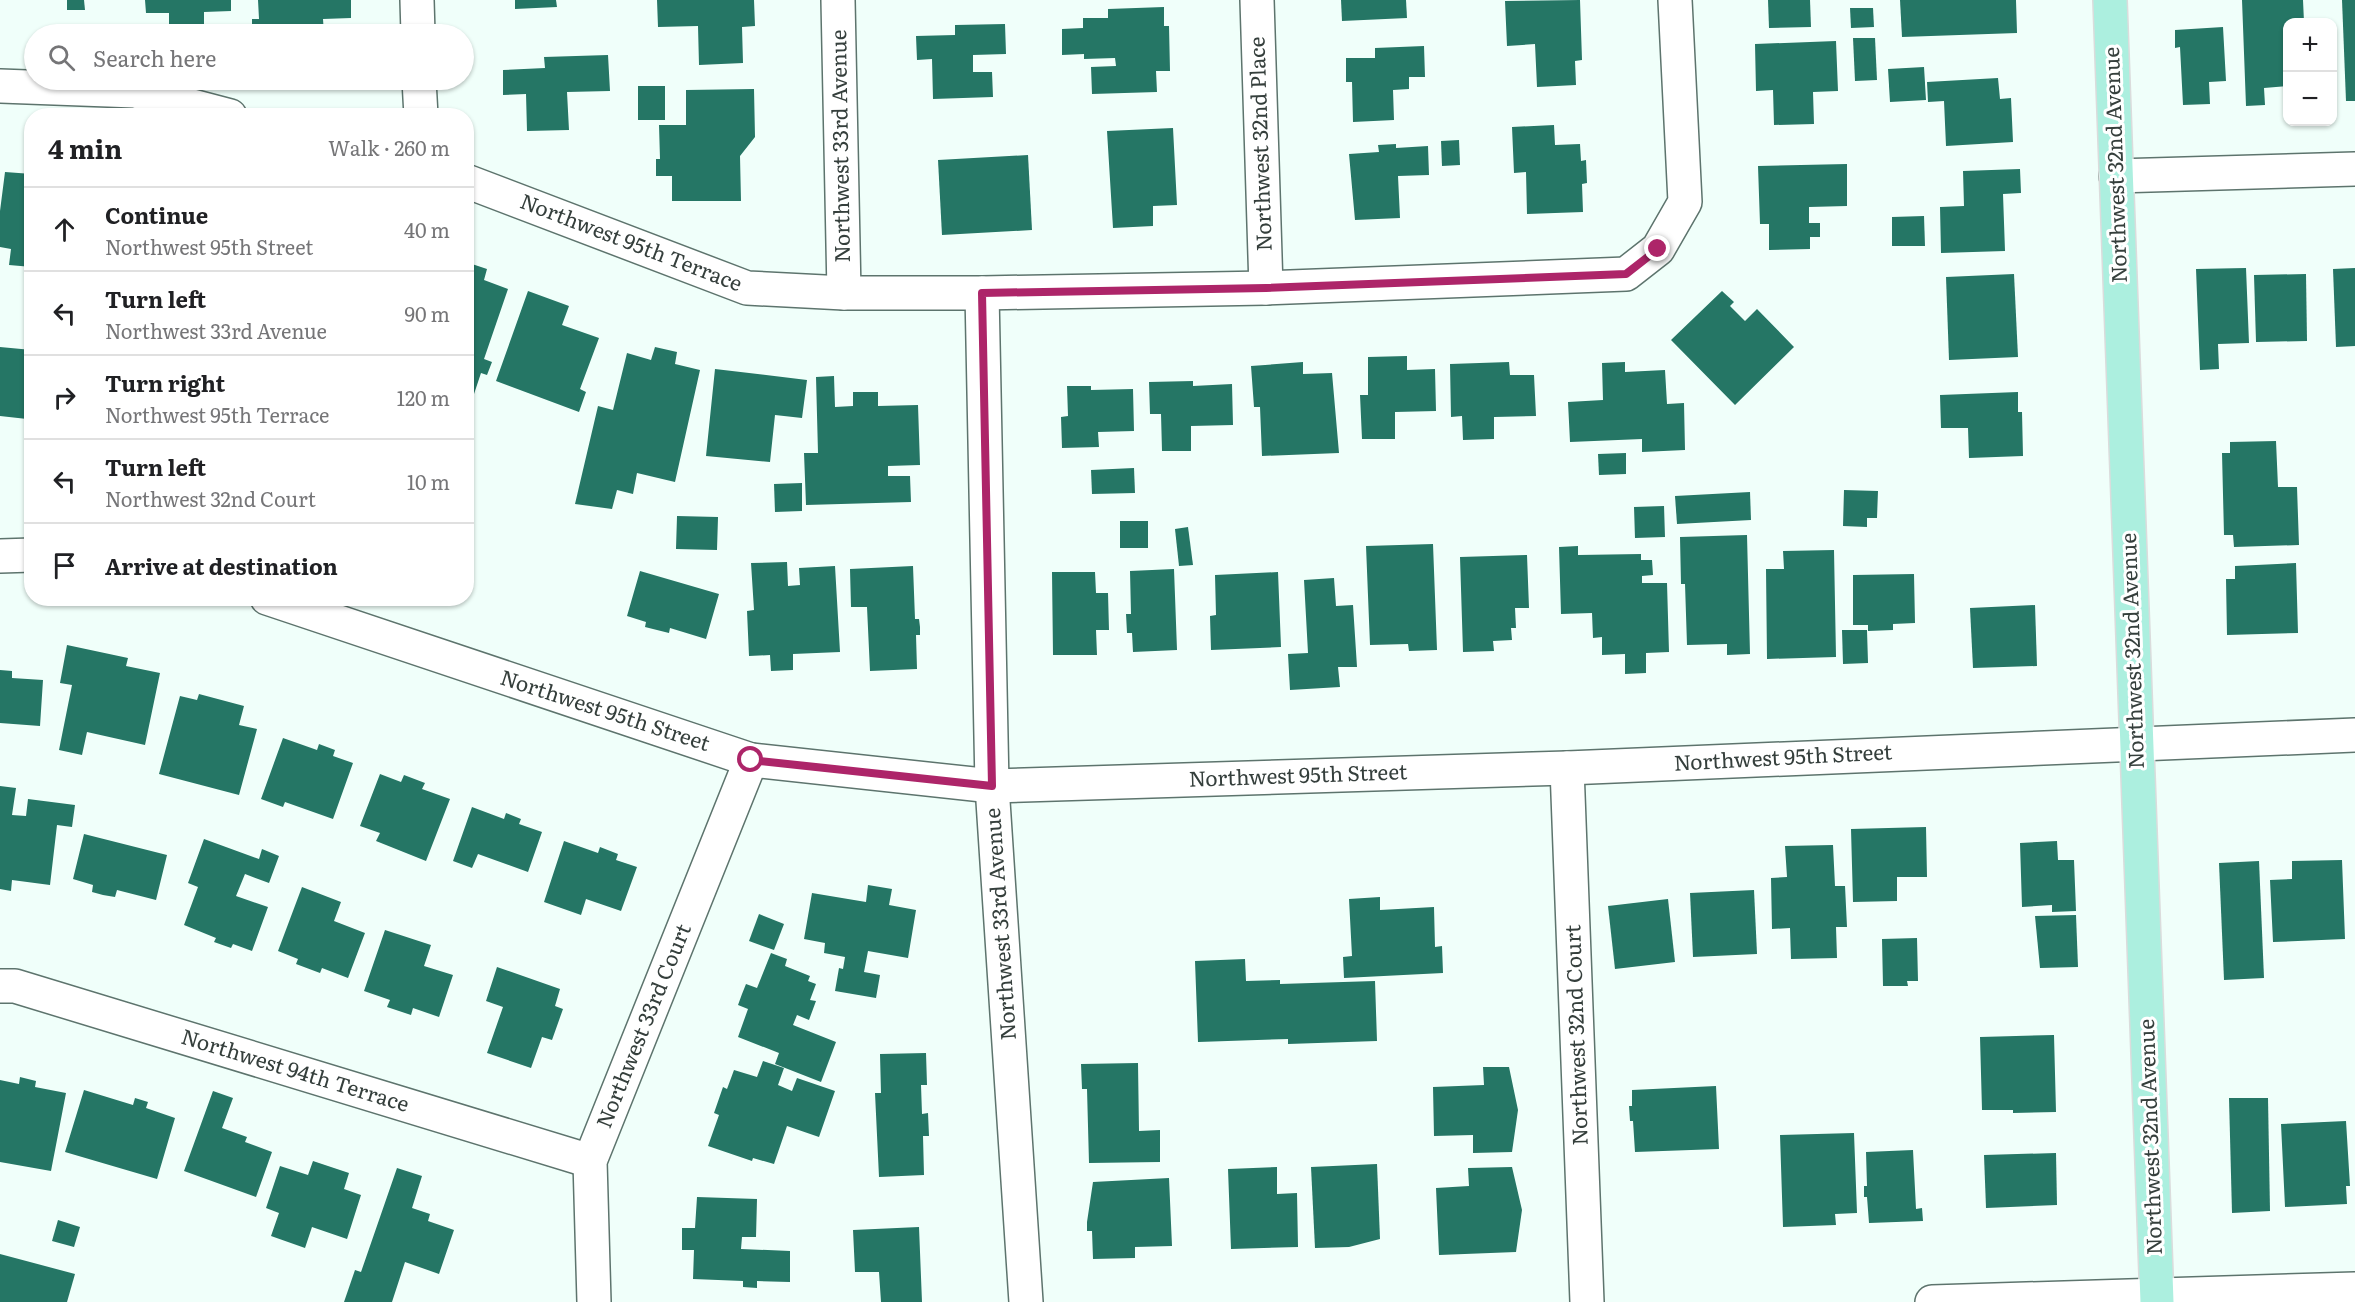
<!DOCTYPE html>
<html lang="en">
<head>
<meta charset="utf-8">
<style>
  :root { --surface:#fff; --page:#f2f2f2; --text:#202124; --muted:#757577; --line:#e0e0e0 }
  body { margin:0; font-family:Literata,serif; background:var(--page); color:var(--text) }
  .controls { position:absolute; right:18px; top:18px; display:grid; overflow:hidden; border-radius:12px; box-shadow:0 2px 4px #0004 }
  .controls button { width:54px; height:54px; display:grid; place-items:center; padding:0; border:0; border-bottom:2px solid var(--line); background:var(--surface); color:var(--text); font:30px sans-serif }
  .stop { position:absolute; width:18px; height:18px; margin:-14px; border:4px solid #ad2569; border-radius:50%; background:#fff }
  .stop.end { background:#ad2569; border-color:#fff; box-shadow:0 2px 6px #0008 }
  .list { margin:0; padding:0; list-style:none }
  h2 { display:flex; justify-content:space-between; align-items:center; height:78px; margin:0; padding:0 24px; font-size:26px }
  h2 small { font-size:20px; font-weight:400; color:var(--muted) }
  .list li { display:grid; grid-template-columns:39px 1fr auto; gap:18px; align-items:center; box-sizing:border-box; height:84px; padding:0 24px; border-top:2px solid var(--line) }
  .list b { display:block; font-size:22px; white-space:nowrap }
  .list p { margin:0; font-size:20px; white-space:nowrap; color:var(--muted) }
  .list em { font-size:20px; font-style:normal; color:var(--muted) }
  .icon { flex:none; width:33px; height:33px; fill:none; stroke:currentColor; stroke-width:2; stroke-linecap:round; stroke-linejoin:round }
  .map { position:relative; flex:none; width:2355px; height:1302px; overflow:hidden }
  .search { position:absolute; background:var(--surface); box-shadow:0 2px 4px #0004; left:24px; top:24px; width:450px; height:66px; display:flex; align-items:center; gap:15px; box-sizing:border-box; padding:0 21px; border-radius:33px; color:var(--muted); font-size:22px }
  .panel { position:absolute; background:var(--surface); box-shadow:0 2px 4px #0004; left:24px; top:108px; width:450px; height:498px; border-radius:24px }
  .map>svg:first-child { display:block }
  .building { fill:#257665 }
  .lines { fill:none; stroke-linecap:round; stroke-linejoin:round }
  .minor-casing { stroke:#5d746d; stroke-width:36 }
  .major-casing { stroke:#dbdcdc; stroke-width:36 }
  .minor { stroke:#fff; stroke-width:33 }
  .major { stroke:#acefdf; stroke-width:33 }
  .route { stroke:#ad2569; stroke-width:8 }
  .labels { text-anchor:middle; stroke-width:6; stroke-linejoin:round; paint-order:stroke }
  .street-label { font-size:21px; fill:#353f3c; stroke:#fff }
</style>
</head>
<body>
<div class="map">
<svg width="2355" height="1302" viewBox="0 0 2355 1302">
  <rect width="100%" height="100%" fill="#f0fffa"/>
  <g class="building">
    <polygon points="67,0 84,0 85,10 67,10"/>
    <polygon points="145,0 231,0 231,11 204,12 204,29 169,29 169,13 146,13"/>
    <polygon points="258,0 351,0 351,18 323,19 324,34 252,34 252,19 259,19"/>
    <polygon points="515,0 556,0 557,7 515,9"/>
    <polygon points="657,0 754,0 755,26 742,27 743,63 699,65 698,26 658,27"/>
    <polygon points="1341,0 1406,0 1407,18 1342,21"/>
    <polygon points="1580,0 1582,60 1575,61 1576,85 1537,87 1535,44 1507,46 1505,1"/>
    <polygon points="1768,0 1810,0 1811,27 1769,28"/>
    <polygon points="1900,0 2016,0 2017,33 1902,37"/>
    <polygon points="2242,0 2303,0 2304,22 2288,22 2288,86 2264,88 2265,105 2246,106"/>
    <polygon points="2342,0 2355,0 2355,101 2346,101"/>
    <polygon points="1164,7 1164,26 1169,26 1170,71 1156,71 1157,92 1092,94 1091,67 1116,66 1115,58 1084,59 1084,54 1062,55 1062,29 1083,28 1083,18 1108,18 1108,9"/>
    <polygon points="1850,8 1873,8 1874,27 1851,28"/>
    <polygon points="1005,24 1006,54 973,55 973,72 992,72 993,97 933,99 932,59 917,60 916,36 955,35 955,25"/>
    <polygon points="2223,27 2226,81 2209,82 2210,104 2183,105 2180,47 2175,48 2175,30"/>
    <polygon points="1853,38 1875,38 1877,80 1855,81"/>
    <polygon points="1836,41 1838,91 1813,92 1814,124 1774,125 1773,90 1756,91 1755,44"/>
    <polygon points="1424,46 1425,77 1409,77 1409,89 1393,90 1394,120 1353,122 1352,82 1346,82 1346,58 1375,58 1375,48"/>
    <polygon points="608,55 610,91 567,92 569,130 527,131 526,94 503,95 503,70 545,68 544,57"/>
    <polygon points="1924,67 1926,100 1890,102 1888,69"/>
    <polygon points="1998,78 2000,99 2011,98 2013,142 1946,146 1944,101 1928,102 1927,82"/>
    <rect x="638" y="86" width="27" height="34"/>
    <polygon points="754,89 755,137 740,156 741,201 672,201 672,176 656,176 656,159 660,159 659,125 686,125 686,90"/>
    <polygon points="1554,125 1555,145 1580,144 1581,161 1586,160 1587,183 1582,184 1583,212 1527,214 1526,172 1514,173 1512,127"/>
    <polygon points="1173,128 1177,205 1153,206 1153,226 1113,228 1107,131"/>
    <polygon points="1459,140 1460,165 1442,166 1441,141"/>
    <polygon points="1396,144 1396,148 1428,146 1429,175 1398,176 1400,218 1355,220 1349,154 1379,152 1378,145"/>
    <polygon points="1028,155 1032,230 942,235 938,160"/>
    <polygon points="1847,164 1847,206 1809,207 1809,223 1820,223 1820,237 1810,237 1810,249 1769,250 1769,224 1760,224 1758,166"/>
    <polygon points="2020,169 2021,193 2003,194 2005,251 1941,253 1940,207 1964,206 1963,171"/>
    <polygon points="5,172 32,174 32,267 9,265 11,249 0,247 0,211"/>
    <polygon points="1924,216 1925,246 1892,246 1892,217"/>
    <polygon points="466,262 487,269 484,280 508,289 484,359 492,362 487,375 481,373 474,394 466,392"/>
    <polygon points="2246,268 2249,343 2218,344 2219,369 2200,370 2196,269"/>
    <polygon points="2355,268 2355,346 2336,347 2333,269"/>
    <polygon points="2014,274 2018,357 1949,360 1946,277"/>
    <polygon points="2306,274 2307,341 2256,342 2254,275"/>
    <polygon points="528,291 569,306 562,325 599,338 580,389 586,392 579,412 496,381"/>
    <polygon points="1722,291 1734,302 1730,306 1745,321 1757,309 1794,347 1735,405 1671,340"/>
    <polygon points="0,347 32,350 27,419 0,416"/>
    <polygon points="655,347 677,352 675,364 700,370 675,482 637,473 633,494 617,490 612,509 575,504 598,406 613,410 627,353 651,360"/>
    <polygon points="1407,356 1407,370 1435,369 1436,411 1395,412 1395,439 1362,439 1360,395 1368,395 1368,357"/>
    <polygon points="1303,362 1303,374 1332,373 1339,453 1262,456 1260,407 1254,407 1251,366"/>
    <polygon points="1509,362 1510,375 1534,375 1536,416 1494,417 1494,439 1463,440 1462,416 1451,417 1450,364"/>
    <polygon points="1625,362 1625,372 1665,370 1667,404 1684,403 1685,450 1642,452 1642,439 1570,442 1568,402 1603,400 1602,363"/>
    <polygon points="715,369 807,380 802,418 775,415 770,462 706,456"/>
    <polygon points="834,376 835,407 853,406 853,392 878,392 878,406 918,405 920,465 888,466 888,476 910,476 911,502 806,505 804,453 818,453 816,377"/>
    <polygon points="1193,381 1193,386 1232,384 1233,425 1191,426 1191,451 1162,451 1161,414 1150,414 1149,382"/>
    <polygon points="1067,386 1091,386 1091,390 1133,389 1134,431 1098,432 1099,447 1062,448 1061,417 1068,416"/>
    <polygon points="2018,392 2018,412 2022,412 2023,456 1969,458 1968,428 1941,428 1940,395"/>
    <polygon points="2276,441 2278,487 2297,487 2299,545 2234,547 2233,535 2224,535 2222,453 2230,453 2230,442"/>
    <polygon points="1626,453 1626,474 1599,475 1598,454"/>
    <polygon points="1134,468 1135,493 1092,494 1091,470"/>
    <polygon points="802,483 802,511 775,512 774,484"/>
    <polygon points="1844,490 1878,491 1877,518 1867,518 1867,527 1843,526"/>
    <polygon points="1750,492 1751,520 1677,524 1675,496"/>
    <polygon points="1664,506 1665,537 1635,538 1634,507"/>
    <polygon points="677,516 718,517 717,550 676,549"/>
    <rect x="1120" y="521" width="28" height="27"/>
    <polygon points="1188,527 1193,565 1179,566 1175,529"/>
    <polygon points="1747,535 1750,654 1727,655 1727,644 1687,645 1685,584 1681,584 1680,537"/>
    <polygon points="1433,544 1437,650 1409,651 1408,644 1370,645 1366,546"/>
    <polygon points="1578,546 1578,555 1641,554 1641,560 1652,560 1653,575 1642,576 1642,583 1667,583 1669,652 1646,653 1646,673 1625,674 1625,654 1602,655 1602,637 1593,638 1592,613 1561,614 1559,547"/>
    <polygon points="1834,550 1836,657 1767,659 1766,569 1784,569 1783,551"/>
    <polygon points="1527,555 1529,608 1515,608 1516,628 1511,628 1512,640 1493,641 1494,651 1463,652 1460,557"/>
    <polygon points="787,562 788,586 800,585 799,568 835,566 840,652 793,654 793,670 771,671 770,655 749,656 747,611 754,610 751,563"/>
    <polygon points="2296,563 2298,633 2227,635 2226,579 2235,579 2235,566"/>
    <polygon points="913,566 915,619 919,619 920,627 920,635 916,635 917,669 870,671 867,607 851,607 850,569"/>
    <polygon points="1174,569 1177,650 1133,652 1132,633 1127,633 1126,614 1131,614 1130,571"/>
    <polygon points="640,571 719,594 706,639 670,628 669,633 645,627 646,622 627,616"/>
    <polygon points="1052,572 1095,572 1096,593 1108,593 1109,630 1096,630 1097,655 1053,655"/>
    <polygon points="1278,572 1281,647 1211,650 1210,616 1216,615 1215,575"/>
    <polygon points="1914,574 1915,623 1893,624 1893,630 1868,631 1868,625 1853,625 1853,575"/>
    <polygon points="1334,578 1336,606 1353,605 1357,667 1338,667 1340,687 1290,690 1288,654 1308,653 1304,580"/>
    <polygon points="2035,605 2037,666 1973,668 1970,608"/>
    <polygon points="1842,630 1867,630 1868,663 1843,664"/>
    <polygon points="67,645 128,658 126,666 160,673 145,745 87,732 82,755 59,750 72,685 60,683"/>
    <polygon points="0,670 12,671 12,678 43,680 40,726 0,723"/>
    <polygon points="199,694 244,706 239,725 257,729 239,795 159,774 180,696 197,700"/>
    <polygon points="283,738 317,750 319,744 335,750 333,756 353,763 333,819 285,802 283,807 261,799"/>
    <polygon points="380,774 401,782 404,775 425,783 422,789 450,799 426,861 376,841 380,833 360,826"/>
    <polygon points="0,786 16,788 12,815 26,816 28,799 75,805 72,827 57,825 50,885 12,880 11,891 0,889"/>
    <polygon points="472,807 504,819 506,813 521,819 519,824 542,832 528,872 478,854 472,868 453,861"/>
    <polygon points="1926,827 1927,877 1897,877 1897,901 1853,902 1851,829"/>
    <polygon points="84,834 167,855 156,900 117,890 115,897 103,895 92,892 93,885 73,879"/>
    <polygon points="204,839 259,859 262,849 279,856 269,883 245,874 236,896 268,907 252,951 233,944 231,948 214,942 216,938 184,925 198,887 188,883"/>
    <polygon points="564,841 598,853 600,847 618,854 616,860 637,867 621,911 586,899 581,915 544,902"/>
    <polygon points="2057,841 2058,860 2074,860 2076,911 2052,912 2052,905 2022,907 2020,843"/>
    <polygon points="1833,845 1835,886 1845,886 1847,927 1836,927 1837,958 1791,959 1790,928 1772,929 1771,878 1787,877 1785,846"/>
    <polygon points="2342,860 2345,939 2273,942 2270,880 2292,879 2292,861"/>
    <polygon points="2259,861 2264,978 2224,980 2219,863"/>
    <polygon points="868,885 892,889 889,905 916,910 908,958 868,951 864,972 880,975 876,998 835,991 839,968 843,969 845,957 824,953 825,943 804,939 812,893 866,902"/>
    <polygon points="302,887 341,902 334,921 365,933 348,978 322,968 320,973 296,964 298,959 278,951"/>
    <polygon points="1754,890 1757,954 1693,957 1690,893"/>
    <polygon points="1380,897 1380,910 1434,907 1435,947 1442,946 1443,973 1344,978 1343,957 1352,956 1349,899"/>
    <polygon points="1668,899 1675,962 1615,969 1608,906"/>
    <polygon points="759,914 784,924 774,950 749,941"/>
    <polygon points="2076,915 2078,967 2040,968 2035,916"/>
    <polygon points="385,930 431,945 424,966 453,975 439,1017 413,1008 411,1015 387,1007 390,1000 364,991"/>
    <polygon points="1917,938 1918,981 1907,981 1908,986 1883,986 1882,939"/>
    <polygon points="771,953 787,959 785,966 810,976 808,981 816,984 810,1000 816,1001 809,1020 797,1015 793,1025 836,1042 821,1082 775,1064 779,1053 738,1037 748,1009 738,1005 742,994 746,984 757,988"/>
    <polygon points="1245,959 1246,981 1280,980 1280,984 1375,981 1377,1041 1288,1044 1288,1039 1198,1042 1195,961"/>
    <polygon points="497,967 560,989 555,1006 563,1009 552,1040 542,1037 531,1068 487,1053 503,1007 486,1001"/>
    <polygon points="2054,1035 2056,1112 2013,1113 2013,1110 1982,1110 1980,1037"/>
    <polygon points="926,1053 927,1085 921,1085 922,1114 928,1113 929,1136 923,1136 924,1175 879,1177 875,1093 881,1093 880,1054"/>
    <polygon points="763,1061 784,1068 778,1085 792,1091 797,1078 835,1091 819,1137 787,1126 774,1164 753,1158 752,1161 708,1146 719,1115 714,1113 723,1087 727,1089 734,1070 757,1077"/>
    <polygon points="1138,1063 1139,1131 1160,1130 1160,1162 1089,1163 1087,1089 1082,1089 1081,1064"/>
    <polygon points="1483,1067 1509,1067 1518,1110 1512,1152 1473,1153 1473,1135 1434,1136 1433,1087 1484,1085"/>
    <polygon points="20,1077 36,1081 35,1087 66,1093 51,1171 0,1162 0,1080 19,1084"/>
    <polygon points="1716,1086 1719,1149 1635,1152 1633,1121 1630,1121 1629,1106 1632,1106 1632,1090"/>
    <polygon points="84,1090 133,1105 135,1098 148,1102 146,1108 175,1118 157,1179 65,1152"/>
    <polygon points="213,1091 233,1098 222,1128 247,1137 245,1142 272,1152 256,1197 184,1171"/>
    <polygon points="2229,1098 2268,1098 2270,1211 2232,1213"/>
    <polygon points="2346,1121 2350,1186 2346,1186 2347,1204 2285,1207 2281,1124"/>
    <polygon points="1854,1133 1857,1213 1835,1214 1836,1225 1783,1227 1780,1135"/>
    <polygon points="1913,1150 1916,1209 1922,1208 1923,1221 1869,1223 1867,1197 1864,1197 1864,1186 1867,1186 1866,1152"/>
    <polygon points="2056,1153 2057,1205 1986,1208 1984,1155"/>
    <polygon points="313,1161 349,1173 344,1189 361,1195 347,1239 312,1227 305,1248 271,1236 279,1213 266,1208 280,1166 308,1175"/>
    <polygon points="1377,1164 1380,1239 1349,1247 1315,1248 1311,1167"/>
    <polygon points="1277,1167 1277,1194 1297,1193 1298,1247 1231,1249 1228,1169"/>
    <polygon points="1512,1167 1522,1210 1516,1252 1439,1255 1436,1188 1469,1186 1468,1168"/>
    <polygon points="397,1168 422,1176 412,1208 430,1214 428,1221 454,1230 439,1274 405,1262 392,1302 344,1302 355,1270 361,1272"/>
    <polygon points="1169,1178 1172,1246 1135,1247 1135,1258 1093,1259 1092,1231 1087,1231 1087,1222 1093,1182"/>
    <polygon points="697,1197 757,1199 756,1237 742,1237 741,1249 790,1251 790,1282 757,1281 757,1288 743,1287 743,1281 693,1279 694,1250 682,1250 682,1228 695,1228"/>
    <polygon points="58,1220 80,1227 74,1247 52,1241"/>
    <polygon points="919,1227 922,1302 881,1302 879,1272 855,1272 853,1230"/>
    <polygon points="0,1254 75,1274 67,1302 0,1302"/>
  </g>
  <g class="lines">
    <defs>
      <g id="minor">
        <polyline points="417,0 418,34"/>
        <polyline points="838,0 844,293"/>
        <polyline points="1257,0 1266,288"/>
        <polyline points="419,80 421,116"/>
        <polyline points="0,86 135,91 230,116"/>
        <polyline points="2116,176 2355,169"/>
        <polyline points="466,181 747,288 844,293 982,293 1266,288 1626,274 1658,249 1685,202 1675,0"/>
        <polyline points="982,293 992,786 1026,1302"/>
        <polyline points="0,556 32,555"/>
        <polyline points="267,598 751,760 992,786 1567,768 2355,735"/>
        <polyline points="1567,768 1587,1302"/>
        <polyline points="0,986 15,986 590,1161"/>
        <polyline points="594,1302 590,1161 751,760"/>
        <polyline points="1932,1302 2355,1289"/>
      </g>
      <polyline id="major" points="2110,0 2157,1302"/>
    </defs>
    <use href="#minor" class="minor-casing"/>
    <use href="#major" class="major-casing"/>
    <use href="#minor" class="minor"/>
    <use href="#major" class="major"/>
  </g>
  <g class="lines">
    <polyline class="route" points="751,760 992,786 982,293 1266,288 1626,274 1658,249"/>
  </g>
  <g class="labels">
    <g class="street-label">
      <text transform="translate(1261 144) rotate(-92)" y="7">Northwest 32nd Place</text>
      <text transform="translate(841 146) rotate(-91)" y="7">Northwest 33rd Avenue</text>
      <text transform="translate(2116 165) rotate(-92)" y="7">Northwest 32nd Avenue</text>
      <text transform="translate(631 243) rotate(21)" y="7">Northwest 95th Terrace</text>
      <text transform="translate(2133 651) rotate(-92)" y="7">Northwest 32nd Avenue</text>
      <text transform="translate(605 711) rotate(18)" y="7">Northwest 95th Street</text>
      <text transform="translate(1783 758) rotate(-3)" y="7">Northwest 95th Street</text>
      <text transform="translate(1298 776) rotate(-2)" y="7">Northwest 95th Street</text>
      <text transform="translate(1001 924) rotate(-94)" y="7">Northwest 33rd Avenue</text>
      <text transform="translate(644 1026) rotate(-68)" y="7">Northwest 33rd Court</text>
      <text transform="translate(1577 1035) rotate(-92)" y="7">Northwest 32nd Court</text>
      <text transform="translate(295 1071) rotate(17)" y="7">Northwest 94th Terrace</text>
      <text transform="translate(2151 1137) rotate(-92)" y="7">Northwest 32nd Avenue</text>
    </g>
  </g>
</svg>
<div class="controls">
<button>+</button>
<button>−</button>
</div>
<div class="stop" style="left:751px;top:760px"></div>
<div class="stop end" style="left:1658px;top:249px"></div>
<div class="search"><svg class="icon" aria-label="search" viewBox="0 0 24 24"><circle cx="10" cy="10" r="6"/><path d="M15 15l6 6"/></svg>Search here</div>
<section class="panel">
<h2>4 min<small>Walk · 260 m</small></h2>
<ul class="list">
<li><svg class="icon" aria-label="ahead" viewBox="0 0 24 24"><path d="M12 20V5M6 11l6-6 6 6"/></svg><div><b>Continue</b><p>Northwest 95th Street</p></div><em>40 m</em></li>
<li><svg class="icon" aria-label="left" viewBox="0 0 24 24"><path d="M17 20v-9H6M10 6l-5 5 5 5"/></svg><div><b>Turn left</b><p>Northwest 33rd Avenue</p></div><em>90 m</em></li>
<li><svg class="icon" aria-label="right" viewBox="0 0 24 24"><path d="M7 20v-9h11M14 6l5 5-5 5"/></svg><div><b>Turn right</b><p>Northwest 95th Terrace</p></div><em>120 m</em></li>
<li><svg class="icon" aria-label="left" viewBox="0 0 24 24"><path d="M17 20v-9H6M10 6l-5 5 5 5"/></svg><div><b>Turn left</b><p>Northwest 32nd Court</p></div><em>10 m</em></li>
<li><svg class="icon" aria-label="arrive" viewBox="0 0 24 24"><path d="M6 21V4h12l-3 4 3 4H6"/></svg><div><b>Arrive at destination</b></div></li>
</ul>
</section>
</div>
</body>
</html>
